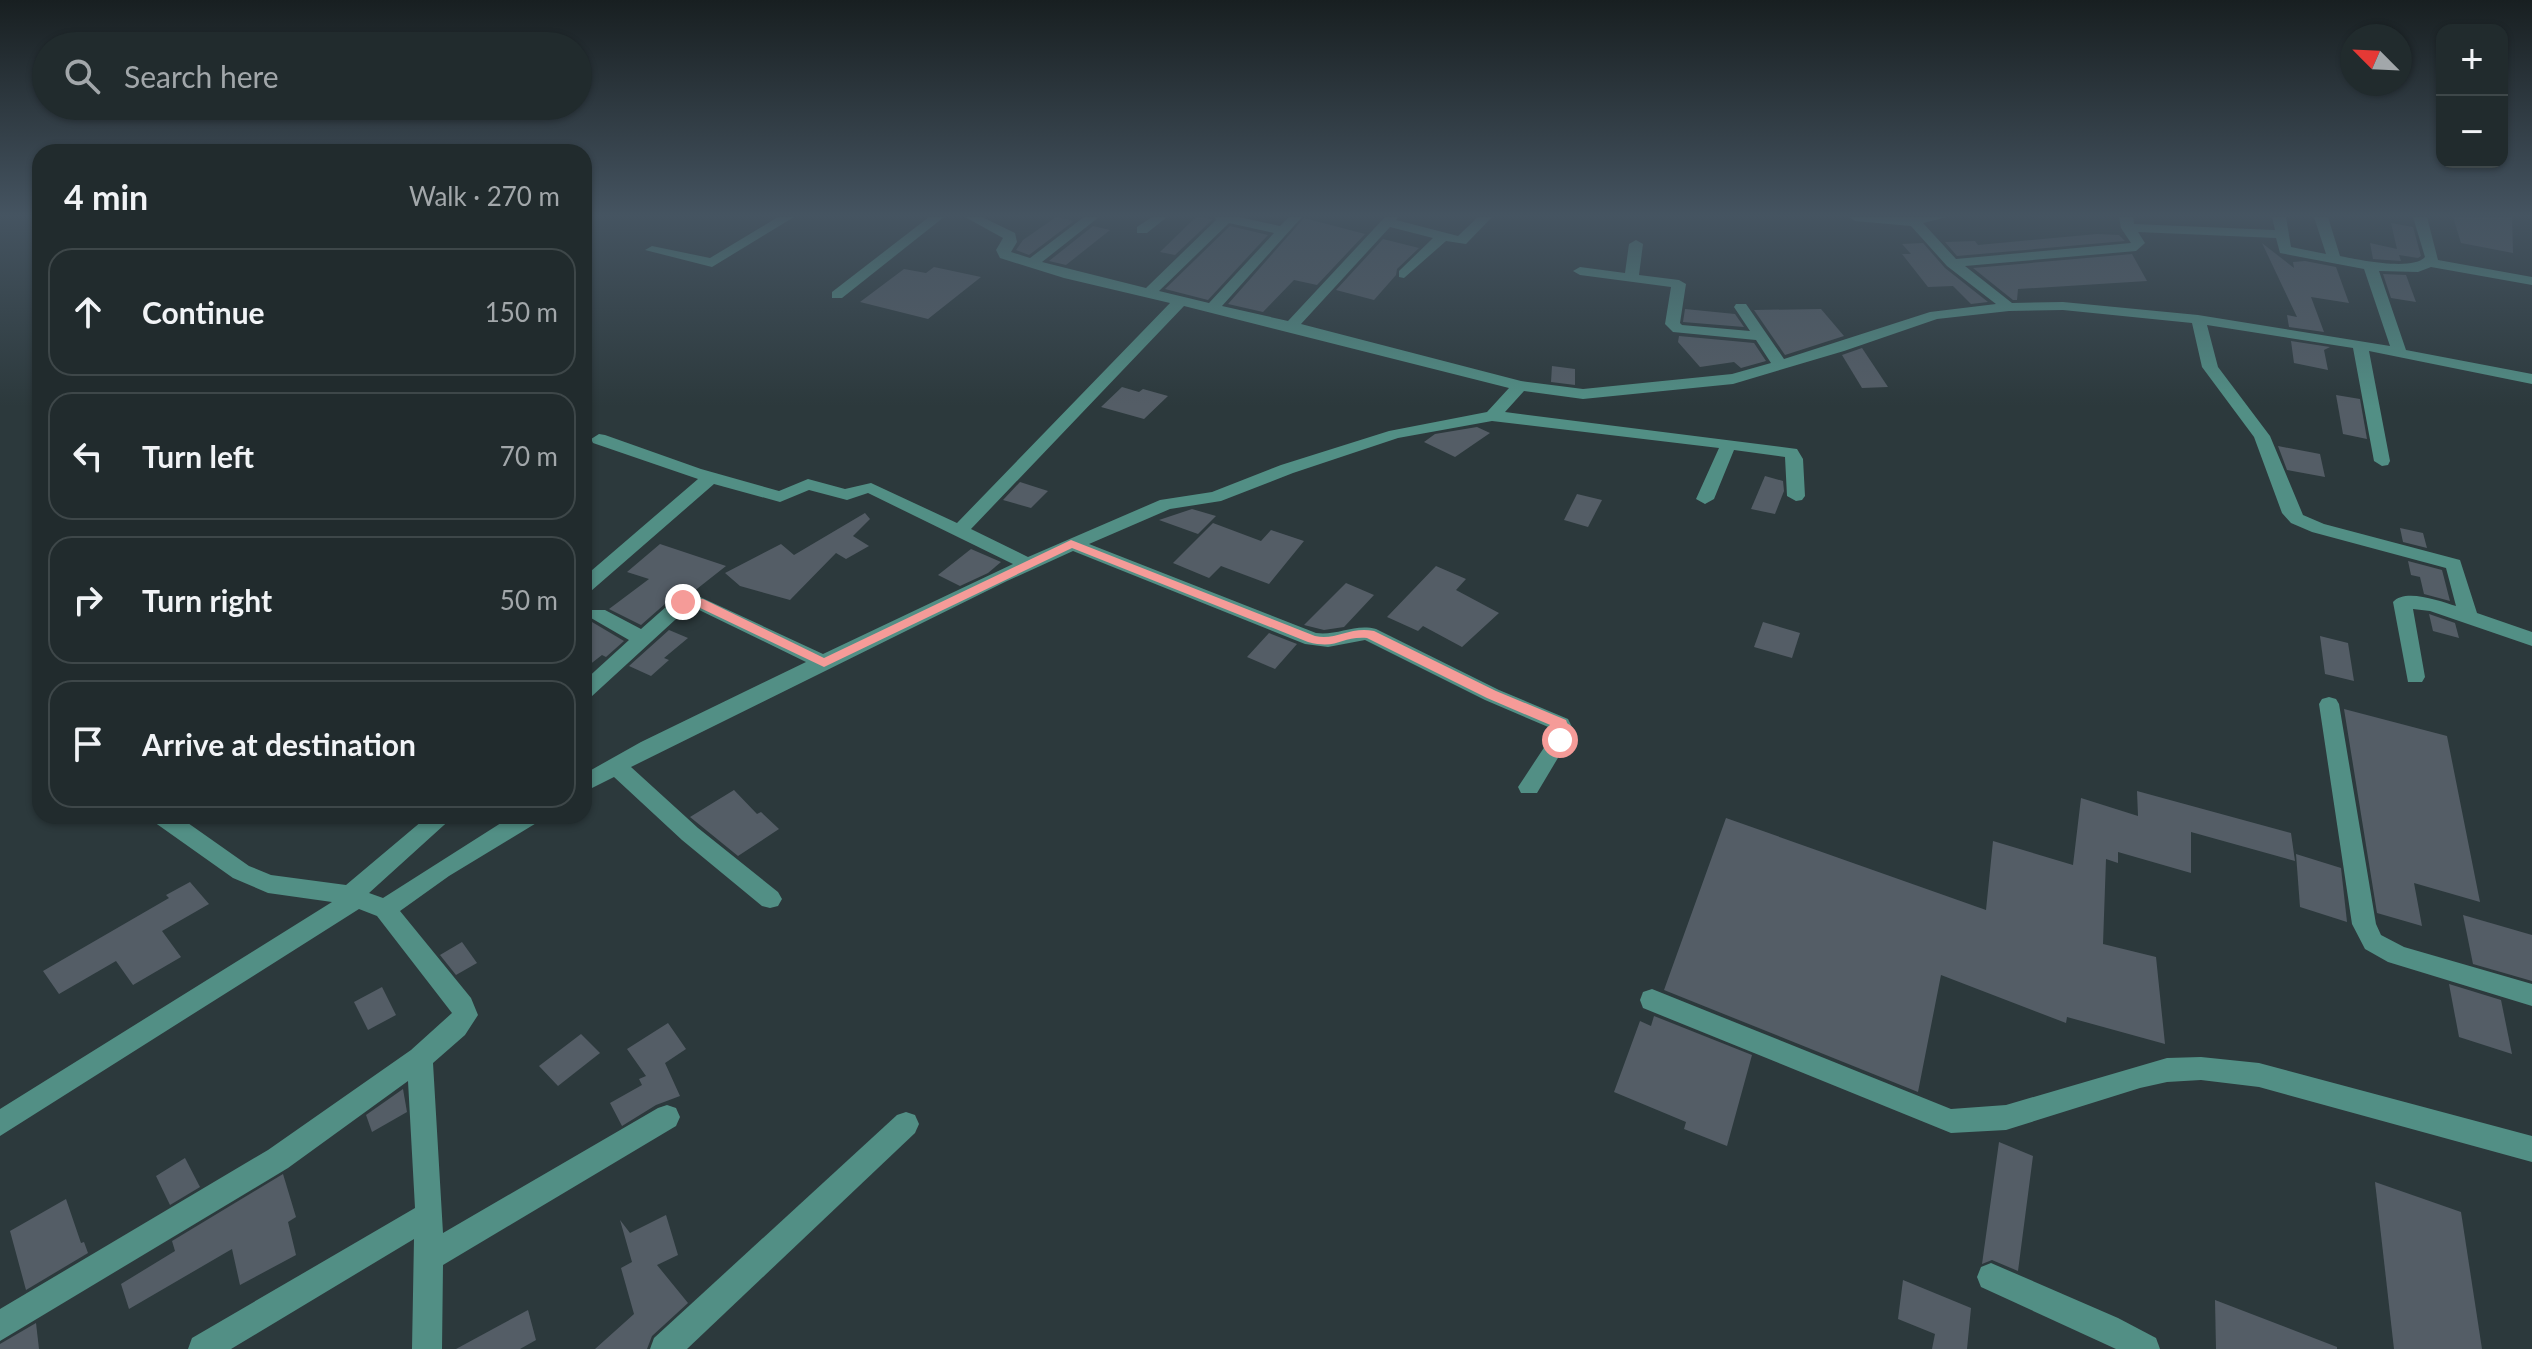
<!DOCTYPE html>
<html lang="en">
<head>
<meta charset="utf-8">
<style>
  :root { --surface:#212b2d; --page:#2d3739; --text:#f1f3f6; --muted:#a2a7aa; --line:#3e4749 }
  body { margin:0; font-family:Lato,sans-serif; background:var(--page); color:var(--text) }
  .controls { position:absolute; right:24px; top:24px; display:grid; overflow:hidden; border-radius:16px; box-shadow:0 2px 6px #0004 }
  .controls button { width:72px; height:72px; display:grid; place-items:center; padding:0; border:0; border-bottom:2px solid var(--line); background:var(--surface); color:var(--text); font:40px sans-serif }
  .compass { position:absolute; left:2340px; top:24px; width:72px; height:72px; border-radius:50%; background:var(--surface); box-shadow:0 2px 6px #0004; rotate:294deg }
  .stop { position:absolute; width:24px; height:24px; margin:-18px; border:6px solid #f59b98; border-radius:50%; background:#fff }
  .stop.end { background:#f59b98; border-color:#fff; box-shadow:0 2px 8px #0008 }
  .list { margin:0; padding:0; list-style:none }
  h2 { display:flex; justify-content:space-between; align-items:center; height:104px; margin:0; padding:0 32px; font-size:34px }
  h2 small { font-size:26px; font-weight:400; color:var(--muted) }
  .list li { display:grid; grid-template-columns:52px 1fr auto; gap:24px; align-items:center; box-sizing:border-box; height:128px; margin:0 16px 16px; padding:0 16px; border:2px solid var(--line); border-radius:24px }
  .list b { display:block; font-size:30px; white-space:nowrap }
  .list em { font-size:26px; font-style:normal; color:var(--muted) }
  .icon { flex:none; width:44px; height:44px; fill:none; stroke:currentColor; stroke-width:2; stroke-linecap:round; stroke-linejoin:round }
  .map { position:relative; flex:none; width:2532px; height:1349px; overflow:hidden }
  .search { position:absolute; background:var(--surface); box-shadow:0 2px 6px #0004; left:32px; top:32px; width:560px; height:88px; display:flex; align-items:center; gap:20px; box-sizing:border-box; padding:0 28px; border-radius:44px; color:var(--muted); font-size:30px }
  .panel { position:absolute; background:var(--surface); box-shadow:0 2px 6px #0004; left:32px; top:144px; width:560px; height:680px; border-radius:24px }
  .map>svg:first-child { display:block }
  .building { fill:#545d66 }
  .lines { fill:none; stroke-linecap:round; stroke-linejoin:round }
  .minor { fill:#528f85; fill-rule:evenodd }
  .route { fill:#f59b98 }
</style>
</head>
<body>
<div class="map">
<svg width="2532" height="1349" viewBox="0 0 2532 1349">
  <rect width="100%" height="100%" fill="#2c393c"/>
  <g class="building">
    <polygon points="1056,217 1074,221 1029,255 1016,250 1023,240"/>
    <polygon points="1196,217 1213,219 1175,255 1160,252"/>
    <polygon points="2453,217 2512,217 2513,253 2461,243"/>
    <polygon points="1304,218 1365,234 1317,285 1294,280 1263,312 1228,304"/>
    <polygon points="2391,223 2413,227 2421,256 2418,258 2399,255 2401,261 2373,259 2370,243 2397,249"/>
    <polygon points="1093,226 1110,230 1066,265 1049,261"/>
    <polygon points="1230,226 1268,235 1208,300 1165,289"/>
    <polygon points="2097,234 2119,235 2125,241 1957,256 1945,242 1975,241 1978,245"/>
    <polygon points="1383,239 1419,248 1397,269 1396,275 1374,300 1336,290"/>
    <polygon points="1923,243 1945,268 1988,302 1971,304 1953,286 1928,287 1902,254 1911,254 1902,244"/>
    <polygon points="2262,243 2294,268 2293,262 2305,261 2336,267 2349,303 2311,297 2324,332 2289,327 2287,315 2297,317"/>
    <polygon points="2132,254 2147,281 2018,289 2017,300 2013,300 1973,268"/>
    <polygon points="934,267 981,277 928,319 860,302 904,269 926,273"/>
    <polygon points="2383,274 2406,275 2416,302 2391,298"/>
    <polygon points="1685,309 1735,314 1744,327 1683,322"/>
    <polygon points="1821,309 1844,336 1785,355 1754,310"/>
    <polygon points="1679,336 1754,343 1766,361 1741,368 1734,362 1700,367 1678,342"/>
    <polygon points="2291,341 2330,347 2324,350 2328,370 2294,363"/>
    <polygon points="1862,348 1888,387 1862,388 1842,355"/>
    <polygon points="1552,366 1575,369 1575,385 1551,382"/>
    <polygon points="1122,387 1139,392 1143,389 1168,396 1144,419 1101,407"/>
    <polygon points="2336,395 2360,399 2367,439 2343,434"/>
    <polygon points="1477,427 1490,433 1455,457 1424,442 1435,434"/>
    <polygon points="2278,446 2320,454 2325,477 2287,470"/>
    <polygon points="1765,476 1783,481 1784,491 1775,514 1751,509"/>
    <polygon points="1020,482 1048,491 1031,508 1003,500"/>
    <polygon points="1577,494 1602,500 1588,527 1564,520"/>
    <polygon points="1192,509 1216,516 1198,534 1159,520"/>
    <polygon points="865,513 870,519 853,536 869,546 846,559 836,553 790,600 740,586 725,573 781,544 794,555"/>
    <polygon points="1213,523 1261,541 1271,530 1304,541 1269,584 1221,566 1209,578 1173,563"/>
    <polygon points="2400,528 2423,533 2427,548 2403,542"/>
    <polygon points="660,544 726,566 693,592 687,590 674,596 641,625 609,609 649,579 627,572"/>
    <polygon points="971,549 1001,562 988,573 960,586 938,575"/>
    <polygon points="2408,561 2442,570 2450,601 2424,594 2420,577 2411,575"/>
    <polygon points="1436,566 1466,579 1456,590 1499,613 1462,647 1423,626 1418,631 1387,617"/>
    <polygon points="1346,583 1374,595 1344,627 1324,630 1304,625"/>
    <polygon points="2429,614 2455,623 2459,638 2433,631"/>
    <polygon points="592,622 624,641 606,657 602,655 584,669 584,627"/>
    <polygon points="1763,622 1800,633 1792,658 1754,647"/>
    <polygon points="669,630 688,638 664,658 669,660 651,676 629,666"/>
    <polygon points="1269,633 1297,644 1275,669 1247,657"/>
    <polygon points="2320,636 2348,643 2354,681 2325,674"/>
    <polygon points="2344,709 2447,736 2480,902 2414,883 2422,926 2377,913"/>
    <polygon points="734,790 757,814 761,812 779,829 738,856 690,817"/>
    <polygon points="2137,791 2291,833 2295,861 2191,832 2191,873 2118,852 2118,863 2106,859 2103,944 2156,957 2165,1044 2067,1017 2066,1023 1941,975 1918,1092 1664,990 1726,818 1986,910 1993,841 2073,865 2081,798 2138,816"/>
    <polygon points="2296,854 2341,868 2347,922 2300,907"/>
    <polygon points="190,882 209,904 162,931 181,957 133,985 116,961 59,994 43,971 169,898 166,895"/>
    <polygon points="2463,915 2532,935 2532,981 2473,964"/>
    <polygon points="462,942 477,963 456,975 440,955"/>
    <polygon points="2449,984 2501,1000 2512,1054 2459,1037"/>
    <polygon points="382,987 396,1015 368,1030 354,1002"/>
    <polygon points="1654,1016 1752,1055 1727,1146 1684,1129 1686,1122 1614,1092 1640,1021 1651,1026"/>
    <polygon points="668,1023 686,1049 665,1063 680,1096 656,1105 622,1126 610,1103 642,1085 639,1079 646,1076 627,1049"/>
    <polygon points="581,1034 600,1053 558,1086 539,1066"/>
    <polygon points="403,1089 407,1112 372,1132 366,1115"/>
    <polygon points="1999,1142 2033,1156 2018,1271 1992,1260 1982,1264"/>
    <polygon points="185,1158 200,1187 170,1205 156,1176"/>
    <polygon points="283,1174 296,1217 288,1222 296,1255 240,1285 232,1249 129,1309 121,1284 175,1251 172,1241"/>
    <polygon points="2375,1182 2461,1212 2482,1349 2394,1349"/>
    <polygon points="66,1199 81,1243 84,1242 88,1253 26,1290 10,1231"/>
    <polygon points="666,1215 678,1255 657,1265 688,1303 652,1336 647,1349 595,1349 634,1314 621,1268 632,1262 620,1220 630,1233"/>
    <polygon points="1903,1280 1971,1308 1967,1349 1932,1349 1935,1334 1898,1319"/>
    <polygon points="2215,1300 2337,1347 2337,1349 2216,1349"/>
    <polygon points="528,1310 536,1340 520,1349 456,1349"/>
    <polygon points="36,1323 39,1349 0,1349 0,1344"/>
  </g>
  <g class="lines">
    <g class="minor">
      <polygon points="778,217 794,217 712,267 645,250 652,246 710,258"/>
      <polygon points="929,217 944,217 842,298 832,298 832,292"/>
      <path d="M965,217H982L1015,233L1017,242L1011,252L1030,258L1084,217H1099L1042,262L1146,288L1216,220L1215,217H1239L1280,226L1289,217H1302L1222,306L1288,321L1385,217H1398L1396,220L1458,236L1478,217H1492L1466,244L1446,241L1404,278L1399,277V271L1433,238L1390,227L1301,324L1521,381L1583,389L1732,374L1771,363L1756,340L1673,332L1665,324L1671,287L1580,275L1573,271L1580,267L1625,273L1629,244L1636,240L1643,244L1639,275L1679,280L1686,284L1680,323L1682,325L1750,331L1734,307L1736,304H1746L1784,359L1930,312L1996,304L1947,266L1911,226L1855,221L1849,217H1947L1923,223L1956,259L2131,243L2121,228L2119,217H2133L2134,224L2275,230L2272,217H2286L2291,247L2326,254L2314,217H2328L2340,256C2359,260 2413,271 2425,257L2413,217H2427L2438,260L2532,277V285L2431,267L2418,272L2379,271L2406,350L2532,374V384L2369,351L2390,461L2388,465L2382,466L2374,461L2353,348L2207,325L2218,367L2270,436L2303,515L2324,524L2460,560L2477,613L2532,632V646L2430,611L2413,609L2425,677L2422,682H2408L2393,602C2405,588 2440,601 2456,606L2446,568L2312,532L2291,523L2282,513L2254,437L2202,367L2192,323L2063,310L2009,311L1937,319L1844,351L1733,384L1583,399L1524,391L1505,412L1797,449L1803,459L1805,496L1802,500L1796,501L1787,496L1785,457L1734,450L1714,499L1705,504L1696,499L1719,448L1492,421L1398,438L1293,473L1221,501L1170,509L1089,544L1316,633C1337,636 1355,623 1376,629L1499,690L1568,719L1574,731L1537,793H1521L1518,787L1551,737L1553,729L1485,700L1365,640L1328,647L1305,644L1073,551L1007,581L631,767L698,828L778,892L782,899L778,906L770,908L762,906L682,840L614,777L584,792V774L641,742L806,662L695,608H688L591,697L584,699V681L629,640L591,618L588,614L591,610H605L641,629L676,598L698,596L823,654L1013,564L868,493L847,500L809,490L780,502L714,484L591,591L584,593V577L698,479L593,443L591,439L599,434L605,435L701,469L779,491L808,479L845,489L871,483L957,523L1170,303L1064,278L1000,258L996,250L1003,238ZM1229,223L1274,233L1209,303L1159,291ZM2138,232L2276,238L2280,253L2364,269L2390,346L2198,315L2063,302L2012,303L1965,266L2136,251L2145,243ZM1184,306L1509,388L1487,412L1389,431L1281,465L1212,492L1160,500L1028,557L971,529Z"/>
      <polygon points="1152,217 1167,217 1147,233 1137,233 1137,227"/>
      <polygon points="2329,697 2336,699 2339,704 2376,924 2381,935 2404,947 2532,984 2532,1006 2388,962 2365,949 2352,924 2319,704 2322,699"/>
      <polygon points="151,816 178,816 249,866 271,875 346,885 428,816 454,816 369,893 383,898 512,816 541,816 538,822 449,876 400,911 471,998 478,1015 465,1035 433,1063 443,1233 658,1108 667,1105 676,1108 680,1117 676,1126 443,1265 442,1349 412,1349 414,1239 231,1349 188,1349 192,1338 415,1208 408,1081 288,1168 0,1341 0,1309 268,1150 411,1050 452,1013 377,916 359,909 0,1136 0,1109 332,902 268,893 233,878 154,822"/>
      <polygon points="1652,989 1951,1109 2006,1105 2167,1058 2201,1057 2259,1063 2532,1136 2532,1162 2259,1087 2201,1080 2167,1082 2140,1088 2006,1130 1951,1133 1643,1008 1640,1000 1643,992"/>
      <polygon points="906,1112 915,1115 919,1124 915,1133 687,1349 650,1349 654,1338 897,1115"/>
      <polygon points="1991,1263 2118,1318 2156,1338 2160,1349 2116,1349 1981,1287 1977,1277 1981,1267"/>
    </g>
  </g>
  <linearGradient id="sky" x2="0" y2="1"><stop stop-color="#181f21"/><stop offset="0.53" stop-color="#455461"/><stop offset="1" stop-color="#455461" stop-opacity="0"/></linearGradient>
  <rect width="2532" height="406" fill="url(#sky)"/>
  <path class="route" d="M1071,540L1315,636C1336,641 1350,626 1374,631L1496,691L1566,720L1570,731L1565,744L1560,745L1555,744V727L1487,698L1367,638C1341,636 1338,650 1308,642L1072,548L824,667L696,606H683L677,602L683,598L703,599L824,658Z"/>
</svg>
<div class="controls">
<button>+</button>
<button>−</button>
</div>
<svg class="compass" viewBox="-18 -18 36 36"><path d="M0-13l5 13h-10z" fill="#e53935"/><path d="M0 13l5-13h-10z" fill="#a2a7aa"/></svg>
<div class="stop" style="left:1560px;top:740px"></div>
<div class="stop end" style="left:683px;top:602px"></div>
<div class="search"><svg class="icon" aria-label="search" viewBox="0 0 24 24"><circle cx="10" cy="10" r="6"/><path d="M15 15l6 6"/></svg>Search here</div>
<section class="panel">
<h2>4 min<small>Walk · 270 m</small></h2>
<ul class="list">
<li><svg class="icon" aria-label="ahead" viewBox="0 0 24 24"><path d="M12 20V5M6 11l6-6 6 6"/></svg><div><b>Continue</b></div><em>150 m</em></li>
<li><svg class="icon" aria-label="left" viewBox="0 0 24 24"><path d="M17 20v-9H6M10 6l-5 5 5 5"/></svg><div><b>Turn left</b></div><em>70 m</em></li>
<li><svg class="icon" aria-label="right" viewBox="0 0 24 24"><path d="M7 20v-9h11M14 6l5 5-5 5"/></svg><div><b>Turn right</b></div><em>50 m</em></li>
<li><svg class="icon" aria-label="arrive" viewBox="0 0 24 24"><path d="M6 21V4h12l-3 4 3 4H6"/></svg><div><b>Arrive at destination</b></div></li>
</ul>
</section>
</div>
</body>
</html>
